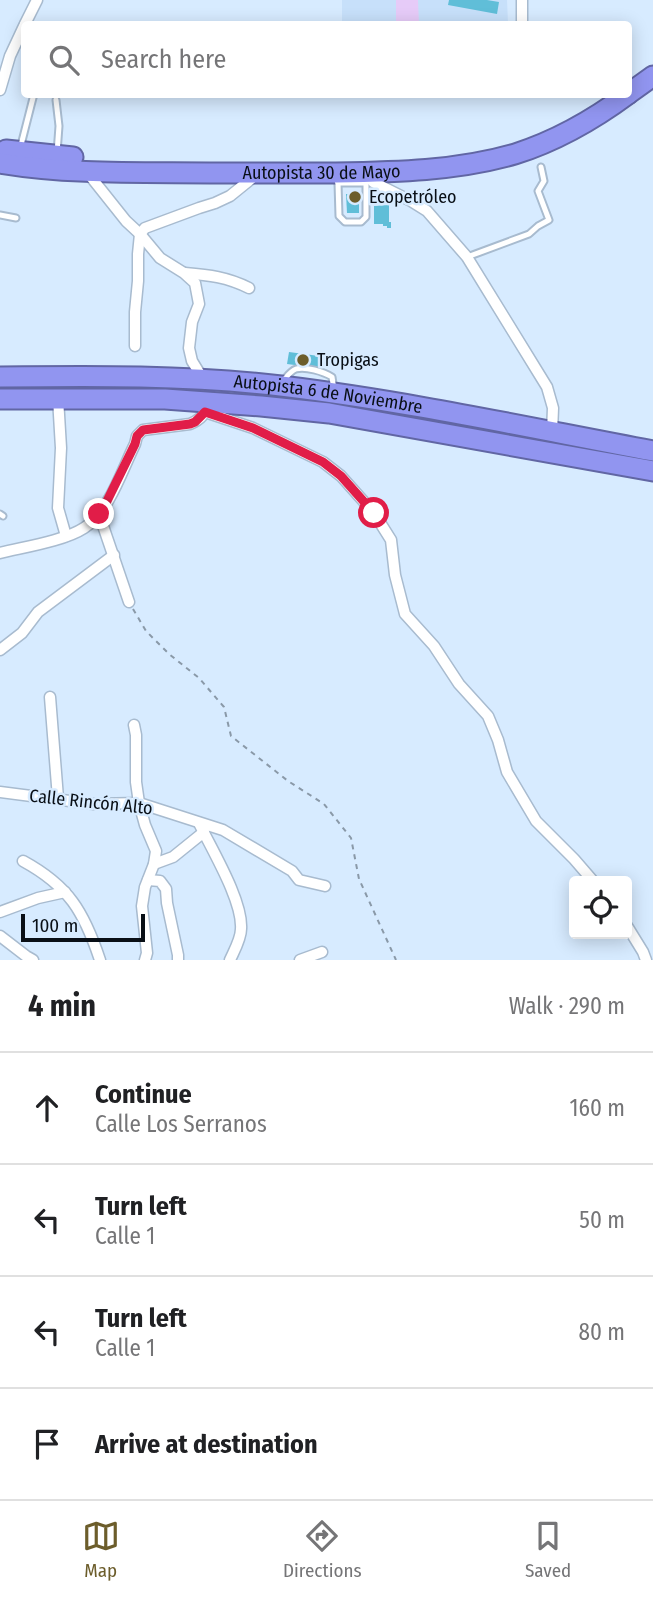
<!DOCTYPE html>
<html lang="en">
<head>
<meta charset="utf-8">
<style>
  :root { --surface:#fff; --page:#f2f2f2; --text:#202124; --muted:#757577; --line:#e0e0e0; --accent:#6c5d2b }
  body { margin:0; font-family:"Fira Sans Condensed",sans-serif; background:var(--page); color:var(--text) }
  .controls { position:absolute; right:21px; bottom:21px; display:grid; overflow:hidden; border-radius:7px; box-shadow:0 4px 18px #0003 }
  .controls button { width:63px; height:63px; display:grid; place-items:center; padding:0; border:0; border-bottom:2px solid var(--line); background:var(--surface); color:var(--text); font:35px sans-serif }
  .scale { position:absolute; left:21px; bottom:18px; width:124px; box-sizing:border-box; padding-left:7px; border:4px solid #090f16; border-top:0; font-size:19px; line-height:24px; white-space:nowrap; color:#090f16; -webkit-text-stroke:5px #d7ebff; paint-order:stroke }
  .stop { position:absolute; width:21px; height:21px; margin:-16px; border:5px solid #e11d48; border-radius:50%; background:#fff }
  .stop.end { background:#e11d48; border-color:#fff; box-shadow:0 2px 7px #0008 }
  .list { margin:0; padding:0; list-style:none }
  h2 { display:flex; justify-content:space-between; align-items:center; height:91px; margin:0; padding:0 28px; font-size:30px }
  h2 small { font-size:23px; font-weight:400; color:var(--muted) }
  .list li { display:grid; grid-template-columns:46px 1fr auto; gap:21px; align-items:center; box-sizing:border-box; height:112px; padding:0 28px; border-top:2px solid var(--line) }
  .list b { display:block; font-size:26px; white-space:nowrap }
  .list p { margin:0; font-size:23px; white-space:nowrap; color:var(--muted) }
  .list em { font-size:23px; font-style:normal; color:var(--muted) }
  .icon { flex:none; width:38px; height:38px; fill:none; stroke:currentColor; stroke-width:2; stroke-linecap:round; stroke-linejoin:round }
  .map { position:relative; flex:none; width:653px; height:960px; overflow:hidden }
  .search { position:absolute; background:var(--surface); box-shadow:0 4px 18px #0003; left:21px; right:21px; top:21px; height:77px; display:flex; align-items:center; gap:18px; box-sizing:border-box; padding:0 24px; border-radius:7px; color:var(--muted); font-size:26px }
  .sheet { height:539px; background:var(--surface) }
  nav { display:flex; justify-content:space-around; align-items:center; box-sizing:border-box; height:98px; border-top:2px solid var(--line); background:var(--surface); font-size:19px; color:var(--muted) }
  nav a { display:grid; justify-items:center; gap:4px }
  nav .on { color:var(--accent) }
  .map>svg:first-child { display:block }
  .built { fill:#c7e0fa }
  .green { fill:#e6cbf8 }
  .building { fill:#60bed8 }
  .lines { fill:none; stroke-linecap:round; stroke-linejoin:round }
  .lane-casing { stroke:#a8bbcf; stroke-width:9 }
  .street-casing { stroke:#a8bbcf; stroke-width:13 }
  .highway-casing { stroke:#6166a4; stroke-width:23 }
  .path { stroke:#8a99a8; stroke-width:2; stroke-dasharray:5 5; stroke-linecap:butt }
  .lane { stroke:#fff; stroke-width:5 }
  .street { stroke:#fff; stroke-width:10 }
  .highway { stroke:#9195f0; stroke-width:19 }
  .route { stroke:#e11d48; stroke-width:9 }
  .poi-dot { fill:#6c5d2b; stroke:#d7ebff; stroke-width:2.5 }
  .labels { text-anchor:middle; stroke-width:5; stroke-linejoin:round; paint-order:stroke }
  .street-label { font-size:18px; fill:#090f16; stroke:#d7ebff }
  .poi-label { font-size:18px; fill:#090f16; stroke:#d7ebff; text-anchor:start }
</style>
</head>
<body>
<div class="map">
<svg width="653" height="960" viewBox="0 0 653 960">
  <rect width="100%" height="100%" fill="#d7ebff"/>
  <polygon class="built" points="342,0 507,0 508,24 342,24"/>
  <polygon class="green" points="396,0 418,0 419,24 396,24"/>
  <g class="building">
    <polygon points="449,0 487,0 499,2 497,14 448,5"/>
    <polygon points="346,194 359,194 359,213 347,213"/>
    <polygon points="389,205 389,222 391,222 391,228 387,228 387,226 383,226 383,224 374,224 374,206"/>
    <polygon points="289,352 319,356 318,368 287,364"/>
  </g>
  <g class="lines">
    <defs>
      <g id="lane">
        <polyline points="56,100 59,126 57,153"/>
        <polyline points="20,149 34,94"/>
        <polyline points="336,179 338,183 339,216 345,222 361,222 366,217 366,183 369,179"/>
        <polyline points="338,183 366,183"/>
        <polyline points="0,215 16,218"/>
        <polyline points="467,257 529,234 538,226 549,220 538,191 544,181 541,167"/>
        <path d="M282,382C286,378 290,371 296,369C305,366 324,372 332,377L334,390"/>
        <polyline points="0,514 3,516"/>
      </g>
      <g id="street">
        <polyline points="25,24 37,0"/>
        <polyline points="522,24 522,0"/>
        <polyline points="0,90 10,56 24,26"/>
        <polyline points="87,172 126,221 140,234 160,258 184,273 195,283 199,304 192,322 189,348 192,361 203,379"/>
        <polyline points="369,172 370,178 373,182 411,201 427,211 467,257 547,387 553,408 552,432"/>
        <path d="M185,273C209,275 227,277 249,288"/>
        <polyline points="135,346 135,312 138,281 138,254 140,234 145,228 199,208 215,203 230,196 256,175"/>
        <polyline points="58,398 61,448 58,508 66,536"/>
        <polyline points="205,412 253,428 323,462 341,476 374,513 391,540 395,575 405,614 434,646 459,684 488,716 498,740 507,772 536,821 574,859 593,881"/>
        <polyline points="99,514 129,602"/>
        <path d="M0,553C24,547 64,541 84,528C109,512 122,470 135,444L137,436L143,430L190,424C197,421 205,416 205,408"/>
        <polyline points="0,650 22,633 38,612 114,555"/>
        <polyline points="50,697 58,798"/>
        <polyline points="134,725 136,735 136,782 139,803 145,825 156,851 154,864 145,887 142,906 147,953 145,960"/>
        <polyline points="0,792 93,804 139,803 223,830 292,871 299,880 325,886"/>
        <path d="M199,823C212,850 243,901 241,929C241,939 234,951 230,960"/>
        <path d="M23,861C69,886 84,912 100,960"/>
        <polyline points="154,864 173,857 204,832"/>
        <polyline points="148,880 160,881 166,889 167,903 178,955 178,960"/>
        <polyline points="0,912 38,898 65,892"/>
        <polyline points="627,926 643,952 646,960"/>
        <polyline points="0,936 26,956 33,960"/>
        <polyline points="300,960 322,952"/>
      </g>
      <g id="highway">
        <polyline points="628,94 653,76"/>
        <polyline points="6,150 73,157"/>
        <path id="s1" d="M0,163C71,175 146,172 218,173C257,173 296,173 335,173C395,172 457,171 515,154C556,141 593,120 628,94"/>
        <path id="s2" d="M0,377C94,376 188,375 281,386C406,401 530,428 653,451"/>
        <polyline points="0,399 165,399 261,406 329,413 653,471"/>
      </g>
    </defs>
    <use href="#lane" class="lane-casing"/>
    <use href="#street" class="street-casing"/>
    <use href="#highway" class="highway-casing"/>
    <polyline class="path" points="133,609 146,631 169,654 199,678 224,707 231,736 288,781 324,804 351,838 359,879 396,960"/>
    <use href="#lane" class="lane"/>
    <use href="#street" class="street"/>
    <use href="#highway" class="highway"/>
  </g>
  <g class="lines">
    <polyline class="route" points="99,514 107,501 135,444 137,436 143,430 190,424 195,422 205,412 253,428 323,462 341,476 374,513"/>
  </g>
  <g class="poi-dot">
    <circle cx="355" cy="197" r="7"/>
    <circle cx="303" cy="360" r="7"/>
  </g>
  <g class="labels">
    <g class="street-label">
      <text dy="6" stroke="none"><textPath href="#s1" startOffset="322">Autopista 30 de Mayo</textPath></text>
      <text dy="6" stroke="none"><textPath href="#s2" startOffset="329">Autopista 6 de Noviembre</textPath></text>
      <text transform="translate(91 802) rotate(6)" y="6">Calle Rincón Alto</text>
    </g>
    <g class="poi-label">
      <text x="369" y="203">Ecopetróleo</text>
      <text x="317" y="366">Tropigas</text>
    </g>
  </g>
</svg>
<div class="controls">
<button><svg class="icon" aria-label="locate" viewBox="0 0 24 24"><circle cx="12" cy="12" r="6"/><path d="M12 2v4M12 18v4M2 12h4M18 12h4"/></svg></button>
</div>
<div class="scale">100 m</div>
<div class="stop" style="left:374px;top:513px"></div>
<div class="stop end" style="left:99px;top:514px"></div>
<div class="search"><svg class="icon" aria-label="search" viewBox="0 0 24 24"><circle cx="10" cy="10" r="6"/><path d="M15 15l6 6"/></svg>Search here</div>
</div>
<section class="sheet">
<h2>4 min<small>Walk · 290 m</small></h2>
<ul class="list">
<li><svg class="icon" aria-label="ahead" viewBox="0 0 24 24"><path d="M12 20V5M6 11l6-6 6 6"/></svg><div><b>Continue</b><p>Calle Los Serranos</p></div><em>160 m</em></li>
<li><svg class="icon" aria-label="left" viewBox="0 0 24 24"><path d="M17 20v-9H6M10 6l-5 5 5 5"/></svg><div><b>Turn left</b><p>Calle 1</p></div><em>50 m</em></li>
<li><svg class="icon" aria-label="left" viewBox="0 0 24 24"><path d="M17 20v-9H6M10 6l-5 5 5 5"/></svg><div><b>Turn left</b><p>Calle 1</p></div><em>80 m</em></li>
<li><svg class="icon" aria-label="arrive" viewBox="0 0 24 24"><path d="M6 21V4h12l-3 4 3 4H6"/></svg><div><b>Arrive at destination</b></div></li>
</ul>
</section>
<nav>
<a class="on"><svg class="icon" aria-label="map" viewBox="0 0 24 24"><path d="M3 6l6-2 6 2 6-2v14l-6 2-6-2-6 2zM9 4v14M15 6v14"/></svg>Map</a>
<a><svg class="icon" aria-label="directions" viewBox="0 0 24 24"><path d="M12 3l9 9-9 9-9-9zM9 14v-3h6M13 9l2 2-2 2"/></svg>Directions</a>
<a><svg class="icon" aria-label="saved" viewBox="0 0 24 24"><path d="M7 4h10v16l-5-4-5 4z"/></svg>Saved</a>
</nav>
</body>
</html>
